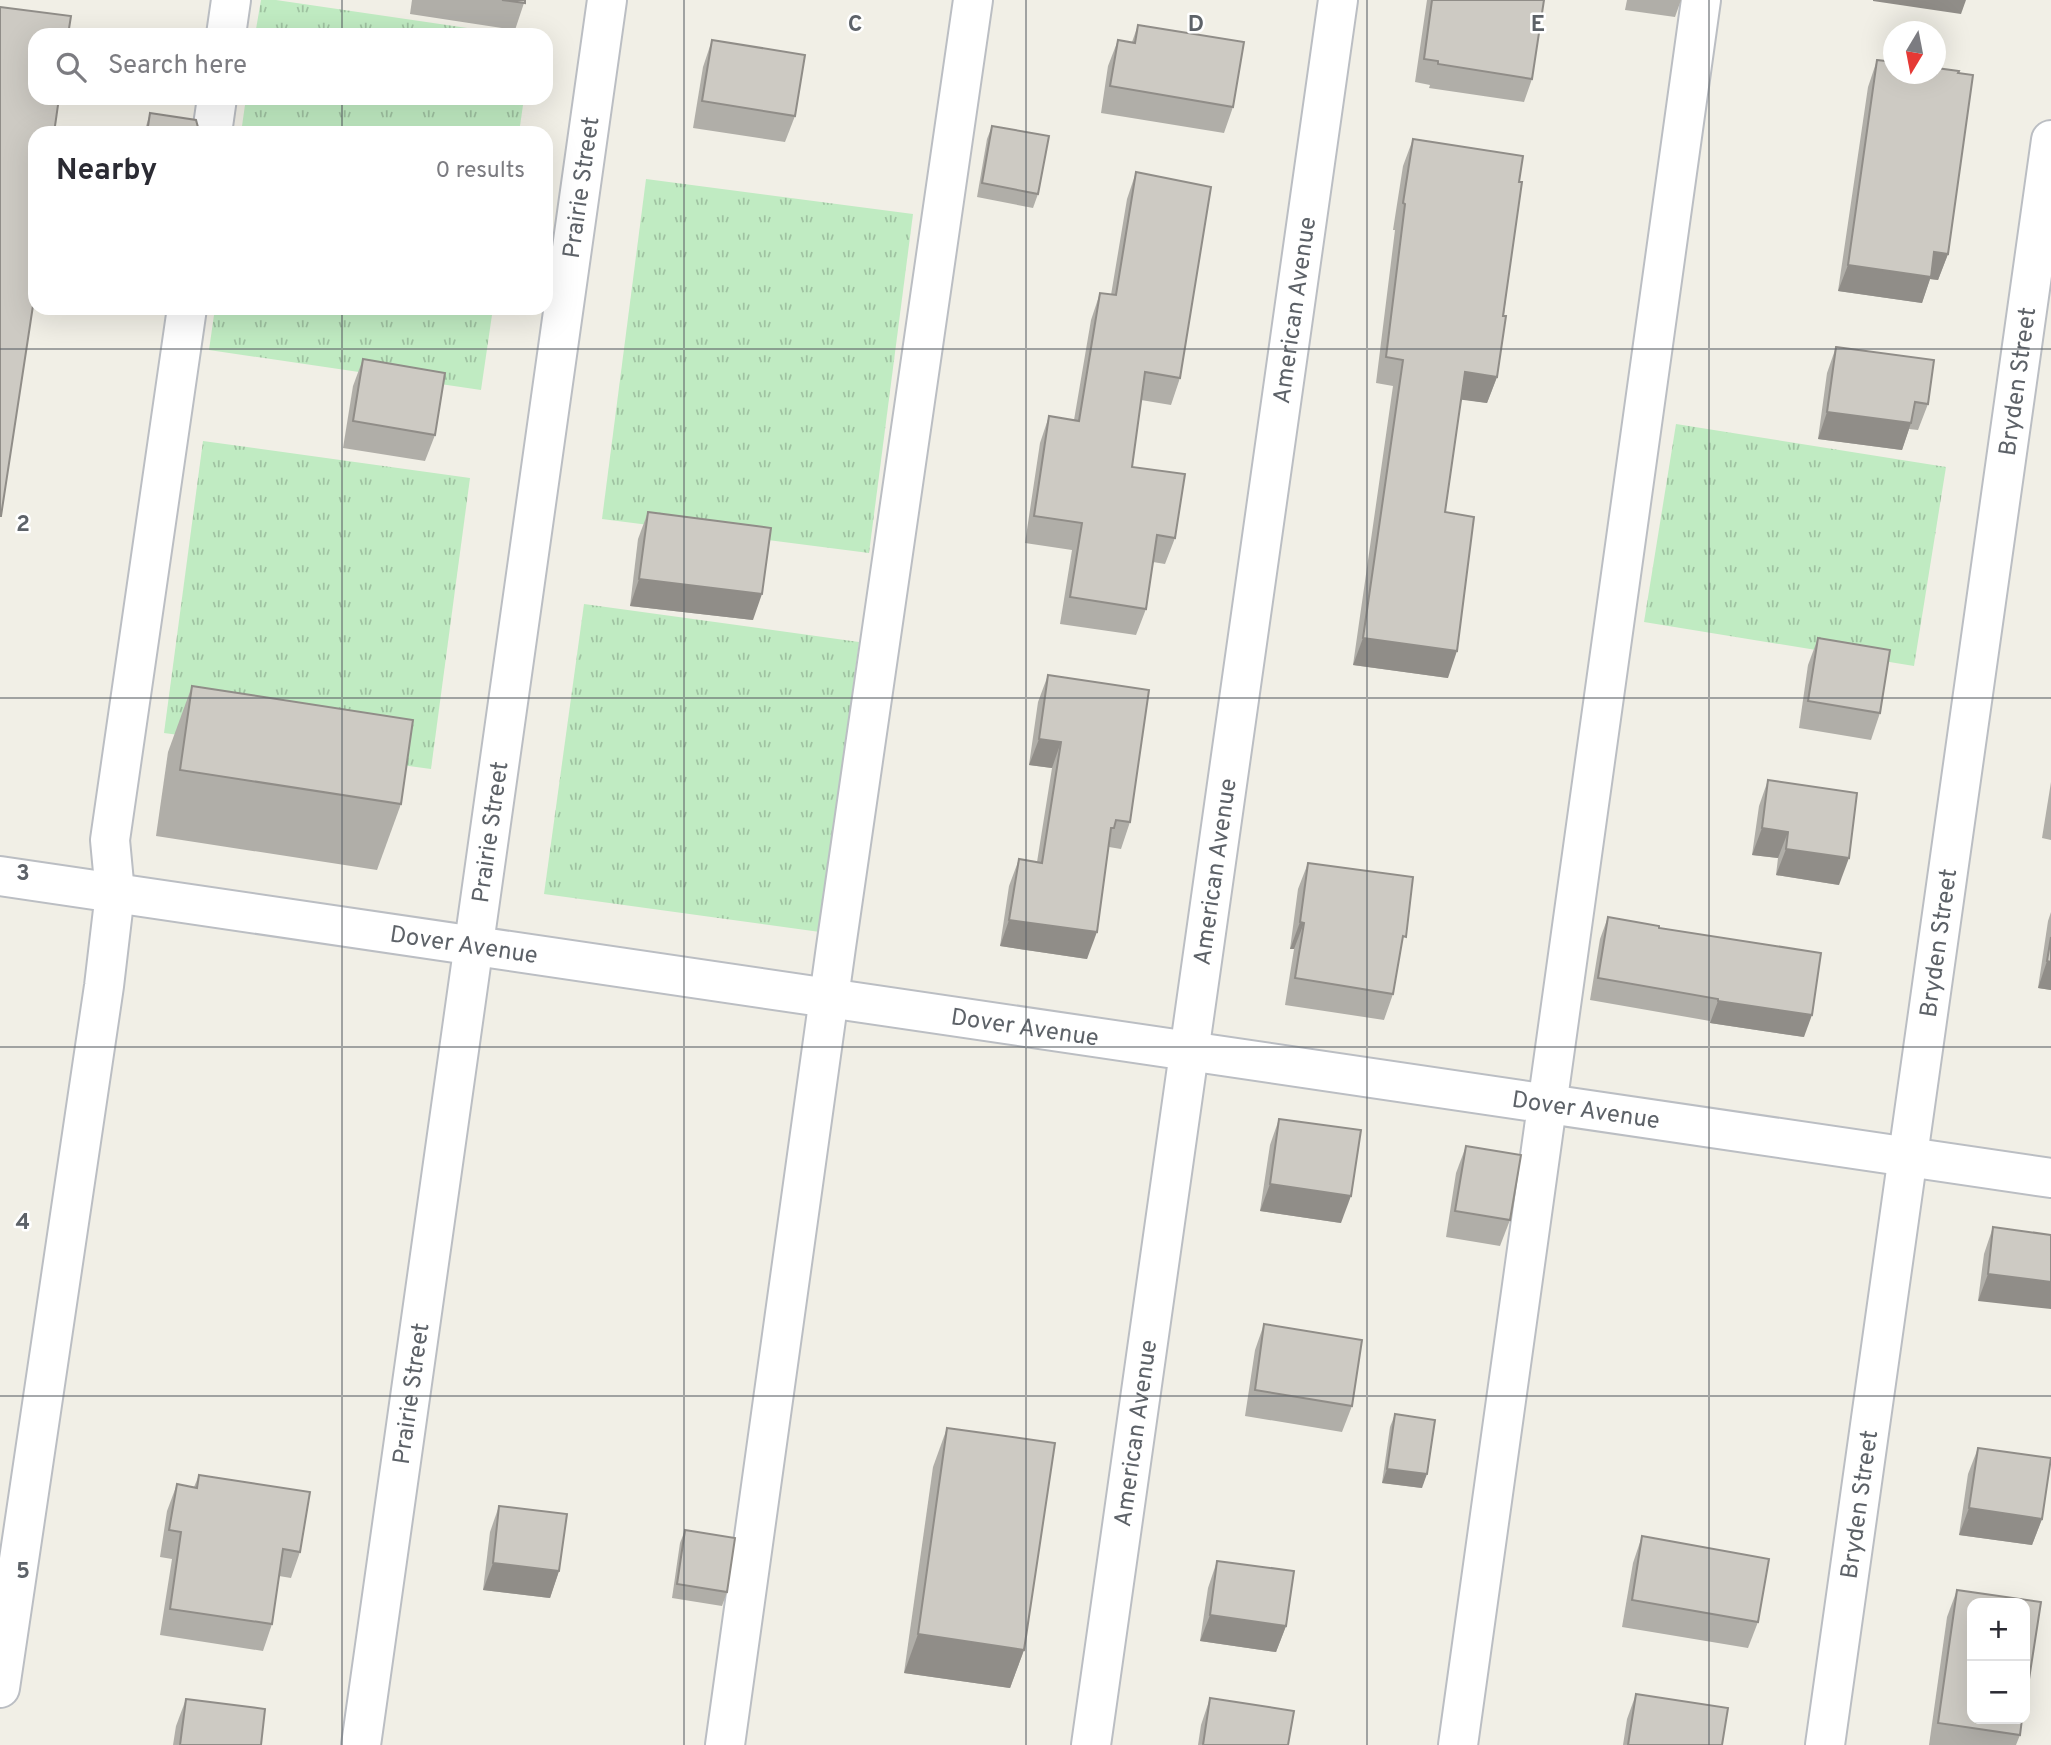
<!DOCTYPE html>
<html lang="en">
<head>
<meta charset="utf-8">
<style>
  :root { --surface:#fff; --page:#f7f7f7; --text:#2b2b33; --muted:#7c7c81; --line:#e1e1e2 }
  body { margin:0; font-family:Overpass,sans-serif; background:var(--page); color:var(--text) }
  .controls { position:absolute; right:21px; bottom:21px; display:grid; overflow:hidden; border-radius:14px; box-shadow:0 7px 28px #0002 }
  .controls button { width:63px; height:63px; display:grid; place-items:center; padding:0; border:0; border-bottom:2px solid var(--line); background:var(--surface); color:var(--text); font:35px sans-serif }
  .compass { position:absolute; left:1883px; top:21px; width:63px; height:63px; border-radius:50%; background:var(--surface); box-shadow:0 7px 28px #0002; rotate:190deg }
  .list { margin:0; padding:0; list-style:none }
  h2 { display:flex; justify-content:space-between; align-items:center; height:91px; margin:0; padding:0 28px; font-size:30px }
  h2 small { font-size:23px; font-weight:400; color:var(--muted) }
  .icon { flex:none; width:38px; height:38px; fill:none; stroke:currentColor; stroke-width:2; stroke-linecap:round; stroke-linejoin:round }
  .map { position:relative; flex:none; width:2051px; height:1745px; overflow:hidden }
  .search { position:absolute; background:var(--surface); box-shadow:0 7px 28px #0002; left:28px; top:28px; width:525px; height:77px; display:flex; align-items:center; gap:18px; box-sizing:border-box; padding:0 24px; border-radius:21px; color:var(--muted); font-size:26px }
  .panel { position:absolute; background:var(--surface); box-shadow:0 7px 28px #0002; left:28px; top:126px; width:525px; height:189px; border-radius:21px }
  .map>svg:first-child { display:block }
  .grass { fill:url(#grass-tufts) }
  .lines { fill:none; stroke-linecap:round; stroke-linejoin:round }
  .minor-casing { stroke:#bbbec3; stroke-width:42 }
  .minor { stroke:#fff; stroke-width:38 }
  .wall { fill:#b0aea8 }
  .shaded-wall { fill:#908d88 }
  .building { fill:#cdcac3; stroke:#908d88; stroke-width:2 }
  .grid { fill:none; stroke:#5d6268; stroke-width:2; stroke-opacity:0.55 }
  .labels { text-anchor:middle; stroke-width:5; stroke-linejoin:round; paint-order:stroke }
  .street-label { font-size:24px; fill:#5d6268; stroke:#fff }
  .grid-label { font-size:23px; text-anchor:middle; font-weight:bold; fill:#5d6268; stroke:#fff; stroke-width:5; stroke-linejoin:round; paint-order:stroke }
</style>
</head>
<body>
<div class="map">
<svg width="2051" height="1745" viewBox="0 0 2051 1745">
  <defs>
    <pattern id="grass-tufts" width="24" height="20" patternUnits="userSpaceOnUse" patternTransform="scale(1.75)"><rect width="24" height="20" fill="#c0ebc2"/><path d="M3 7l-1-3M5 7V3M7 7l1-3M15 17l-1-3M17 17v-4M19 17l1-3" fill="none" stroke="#9fc2a1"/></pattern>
  </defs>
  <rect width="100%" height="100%" fill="#f1efe6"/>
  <g class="grass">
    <polygon points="261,0 276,0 515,35 255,35"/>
    <polygon points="246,98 524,98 519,133 241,133"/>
    <polygon points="646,179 913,214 869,553 602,519"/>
    <polygon points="215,308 493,308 481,390 209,350"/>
    <polygon points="1676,424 1946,467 1914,666 1644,622"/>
    <polygon points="203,441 470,478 431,769 164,733"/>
    <polygon points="584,604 859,642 820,932 544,894"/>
  </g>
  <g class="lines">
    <defs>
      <g id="minor">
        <polyline points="226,35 231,0"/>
        <polyline points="212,133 217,98"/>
        <path id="s1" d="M0,876L2051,1178"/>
        <polyline points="0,1688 104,986 115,893 110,840 187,308"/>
        <path id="s2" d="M361,1745L607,0"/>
        <polyline points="725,1745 836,947 973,0"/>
        <path id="s3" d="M1091,1745L1338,0"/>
        <polyline points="1458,1745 1701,0"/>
        <path id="s4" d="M1825,1745L2051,140"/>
      </g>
    </defs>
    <use href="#minor" class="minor-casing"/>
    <use href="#minor" class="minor"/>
  </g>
  <g class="wall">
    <polygon points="412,0 525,0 515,30 410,14"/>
    <polygon points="1427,0 1544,0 1532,79 1524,102 1429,88 1430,85 1415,82"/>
    <polygon points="1627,0 1681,0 1675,17 1625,10"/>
    <polygon points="1138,25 1233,107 1224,133 1101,113 1108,66 1118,40 1132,42"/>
    <polygon points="712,40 795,116 785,142 693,128 703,67"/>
    <polygon points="1877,60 1948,254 1938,280 1930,279 1922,303 1838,291 1868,87"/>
    <polygon points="150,113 198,133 144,133"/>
    <polygon points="992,126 1038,194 1033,208 977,197 987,139"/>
    <polygon points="1413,139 1519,182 1497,377 1487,403 1461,399 1445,512 1448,678 1353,665 1393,386 1376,383 1395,230 1393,230 1403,166"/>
    <polygon points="1136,172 1180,378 1171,405 1141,400 1132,467 1175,538 1165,564 1153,562 1146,609 1136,635 1060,624 1072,550 1025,543 1040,443 1049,416 1074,420 1091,320 1100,293 1111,295 1127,199"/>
    <polygon points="1836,347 1928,404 1918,430 1909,429 1902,450 1818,439 1827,373"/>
    <polygon points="363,359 435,435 425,461 343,448 353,386"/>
    <polygon points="648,512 753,620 630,606 638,539"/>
    <polygon points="1818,638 1880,713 1871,740 1799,728 1808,665"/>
    <polygon points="1048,675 1130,822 1121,849 1109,847 1087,959 1000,946 1009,886 1019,859 1037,862 1052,768 1029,765 1038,702"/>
    <polygon points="192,686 401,804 377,870 156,836 168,752"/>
    <polygon points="1768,780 1839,885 1776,875 1778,858 1752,855 1759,806"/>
    <polygon points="2051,782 2051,840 2042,838"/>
    <polygon points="1308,863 1393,994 1384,1020 1285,1005 1294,949 1290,949 1298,889"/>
    <polygon points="2051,912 2051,990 2038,988 2048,921"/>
    <polygon points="1608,917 1659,928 1804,1037 1710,1023 1710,1021 1590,1000 1600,939"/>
    <polygon points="1279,1119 1341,1223 1260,1211 1270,1145"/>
    <polygon points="1466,1146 1510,1220 1500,1246 1446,1237 1456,1173"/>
    <polygon points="1993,1227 2051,1235 1978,1301 1984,1254"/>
    <polygon points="1264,1324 1352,1406 1342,1432 1245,1416 1255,1350"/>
    <polygon points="1395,1414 1422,1488 1382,1483 1390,1427"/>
    <polygon points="947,1428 1024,1650 1010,1688 904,1673 933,1467"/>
    <polygon points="1978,1448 2042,1519 2032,1545 1959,1535 1968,1474"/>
    <polygon points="199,1475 300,1552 291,1578 279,1576 272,1624 263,1651 160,1635 172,1559 160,1557 167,1511 177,1484 194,1487"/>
    <polygon points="499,1506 559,1571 550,1598 483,1590 490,1532"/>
    <polygon points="685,1530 727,1592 722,1606 672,1598 680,1543"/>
    <polygon points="1642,1536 1758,1622 1748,1648 1622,1627 1633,1563"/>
    <polygon points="1217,1561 1286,1626 1276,1652 1200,1641 1208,1588"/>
    <polygon points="1957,1590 2020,1735 2016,1745 1929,1745 1947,1617"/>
    <polygon points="1636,1694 1722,1745 1623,1745 1627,1719"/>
    <polygon points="1210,1698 1288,1745 1198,1745 1201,1725"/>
    <polygon points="186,1699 261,1745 173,1745 176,1726"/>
  </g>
  <g class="shaded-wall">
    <polygon points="1873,0 1966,0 1961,14 1873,1"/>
    <polygon points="1934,252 1948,254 1938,280 1930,279 1922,303 1838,291 1848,265"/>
    <polygon points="1465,372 1497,377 1487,403 1456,399"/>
    <polygon points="1827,412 1911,423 1902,450 1818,439"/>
    <polygon points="639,579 762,594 753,620 630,606"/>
    <polygon points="1363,638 1457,651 1448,678 1353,665"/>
    <polygon points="1039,739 1061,742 1052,768 1029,765"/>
    <polygon points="1762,828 1788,832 1778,858 1752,855"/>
    <polygon points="1786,849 1849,858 1839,885 1776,875"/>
    <polygon points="1009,920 1097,932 1087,959 1000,946"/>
    <polygon points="1300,922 1304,923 1294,949 1290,949"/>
    <polygon points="2047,961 2051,962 2051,990 2038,988"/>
    <polygon points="1718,1001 1812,1015 1804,1037 1710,1023"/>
    <polygon points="1270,1184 1351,1196 1341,1223 1260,1211"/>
    <polygon points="1988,1274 2051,1282 2051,1309 1978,1301"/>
    <polygon points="1387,1469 1427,1474 1422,1488 1382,1483"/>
    <polygon points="1969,1508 2042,1519 2032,1545 1959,1535"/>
    <polygon points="493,1563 559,1571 550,1598 483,1590"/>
    <polygon points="1210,1615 1286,1626 1276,1652 1200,1641"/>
    <polygon points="918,1634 1024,1650 1010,1688 904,1673"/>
  </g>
  <g class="building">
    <polygon points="502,0 525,0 525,3"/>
    <polygon points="1432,0 1544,0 1532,79 1438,64 1438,61 1424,59"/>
    <polygon points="0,7 71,16 68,35 35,35 35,98 59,98 54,133 35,133 35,299 34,299 1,516 0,516"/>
    <polygon points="1138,25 1244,42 1233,107 1110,86 1118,40 1135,43"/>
    <polygon points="712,40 805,55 795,116 702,101"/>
    <polygon points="1877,60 1894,62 1894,74 1936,74 1936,68 1959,71 1958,73 1973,75 1948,254 1934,252 1931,277 1848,265"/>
    <polygon points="150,113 196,120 199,131 198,133 147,133"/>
    <polygon points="992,126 1049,136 1038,194 982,183"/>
    <polygon points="1413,139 1523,156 1519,182 1522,182 1503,316 1506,316 1497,377 1465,372 1445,512 1474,517 1457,651 1363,638 1403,360 1386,357 1405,204 1403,203"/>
    <polygon points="1136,172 1211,187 1180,378 1145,372 1132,467 1185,474 1175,538 1157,535 1146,609 1070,597 1082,523 1034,516 1049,416 1079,421 1100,293 1116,295"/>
    <polygon points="1836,347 1934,360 1928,404 1915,402 1911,423 1827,412"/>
    <polygon points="363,359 445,373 435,435 353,421"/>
    <polygon points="648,512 771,528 762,594 639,579"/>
    <polygon points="1818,638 1890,650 1880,713 1808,701"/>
    <polygon points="1048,675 1149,690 1130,822 1116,820 1114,828 1111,828 1097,932 1009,920 1019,859 1042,863 1061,742 1039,739"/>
    <polygon points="192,686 413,720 401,804 180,770"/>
    <polygon points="1768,780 1857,793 1849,858 1786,849 1788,832 1762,828"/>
    <polygon points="1308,863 1413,877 1406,937 1403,936 1393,994 1295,978 1304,923 1300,922"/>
    <polygon points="1608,917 1659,926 1659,928 1821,953 1812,1015 1718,1001 1718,999 1598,978"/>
    <polygon points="2051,937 2051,962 2047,961"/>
    <polygon points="1279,1119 1361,1130 1351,1196 1270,1184"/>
    <polygon points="1466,1146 1521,1155 1510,1220 1455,1211"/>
    <polygon points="1993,1227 2051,1235 2051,1282 1988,1274"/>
    <polygon points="1264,1324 1362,1340 1352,1406 1255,1390"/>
    <polygon points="1395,1414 1435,1420 1427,1474 1387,1469"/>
    <polygon points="947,1428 1055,1443 1024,1650 918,1634"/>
    <polygon points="1978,1448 2051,1458 2042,1519 1969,1508"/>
    <polygon points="199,1475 310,1492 300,1552 283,1549 272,1624 170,1609 181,1532 169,1530 177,1484 197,1488"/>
    <polygon points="499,1506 567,1514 559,1571 493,1563"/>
    <polygon points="685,1530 735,1538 727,1592 677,1584"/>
    <polygon points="1642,1536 1769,1559 1758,1622 1632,1600"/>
    <polygon points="1217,1561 1294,1571 1286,1626 1210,1615"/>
    <polygon points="1957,1590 2041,1602 2025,1705 2025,1603 1972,1603 1972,1719 2022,1719 2020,1735 1938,1723"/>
    <polygon points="1636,1694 1728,1708 1722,1745 1628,1745"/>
    <polygon points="1210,1698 1294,1711 1288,1745 1203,1745"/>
    <polygon points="186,1699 265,1709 261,1745 180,1745"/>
  </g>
  <path class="grid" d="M342,0V35M684,0V1745M1026,0V1745M1367,0V1745M1709,0V1745M342,98V133M342,308V1745M0,349H2051M0,698H2051M0,1047H2051M0,1396H2051"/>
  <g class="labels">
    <g class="street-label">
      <text dy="8" stroke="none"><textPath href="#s2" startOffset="1573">Prairie Street</textPath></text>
      <text dy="8" stroke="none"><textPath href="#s3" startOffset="1449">American Avenue</textPath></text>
      <text dy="8" stroke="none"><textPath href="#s4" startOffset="1377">Bryden Street</textPath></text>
      <text dy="8" stroke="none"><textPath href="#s2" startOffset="922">Prairie Street</textPath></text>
      <text dy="8" stroke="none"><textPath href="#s3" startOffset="882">American Avenue</textPath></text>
      <text dy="8" stroke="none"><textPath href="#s4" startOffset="810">Bryden Street</textPath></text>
      <text dy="8" stroke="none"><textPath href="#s1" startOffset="469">Dover Avenue</textPath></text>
      <text dy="8" stroke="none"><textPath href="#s1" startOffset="1036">Dover Avenue</textPath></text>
      <text dy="8" stroke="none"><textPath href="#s1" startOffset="1603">Dover Avenue</textPath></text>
      <text dy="8" stroke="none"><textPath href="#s2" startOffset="355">Prairie Street</textPath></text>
      <text dy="8" stroke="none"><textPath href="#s3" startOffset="315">American Avenue</textPath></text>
      <text dy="8" stroke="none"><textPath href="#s4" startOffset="243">Bryden Street</textPath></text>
    </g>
  </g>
  <g class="grid-label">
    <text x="855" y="31">C</text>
    <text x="1196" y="31">D</text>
    <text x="1538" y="31">E</text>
    <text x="23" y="531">2</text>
    <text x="23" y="880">3</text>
    <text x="23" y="1229">4</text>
    <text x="23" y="1578">5</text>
  </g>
</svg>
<div class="controls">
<button>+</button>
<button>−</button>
</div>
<svg class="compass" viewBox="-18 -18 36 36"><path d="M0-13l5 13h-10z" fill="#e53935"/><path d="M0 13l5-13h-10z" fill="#7c7c81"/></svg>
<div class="search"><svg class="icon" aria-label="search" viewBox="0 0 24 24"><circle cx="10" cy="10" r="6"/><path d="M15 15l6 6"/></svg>Search here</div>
<section class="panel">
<h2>Nearby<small>0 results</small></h2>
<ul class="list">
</ul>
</section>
</div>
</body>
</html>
